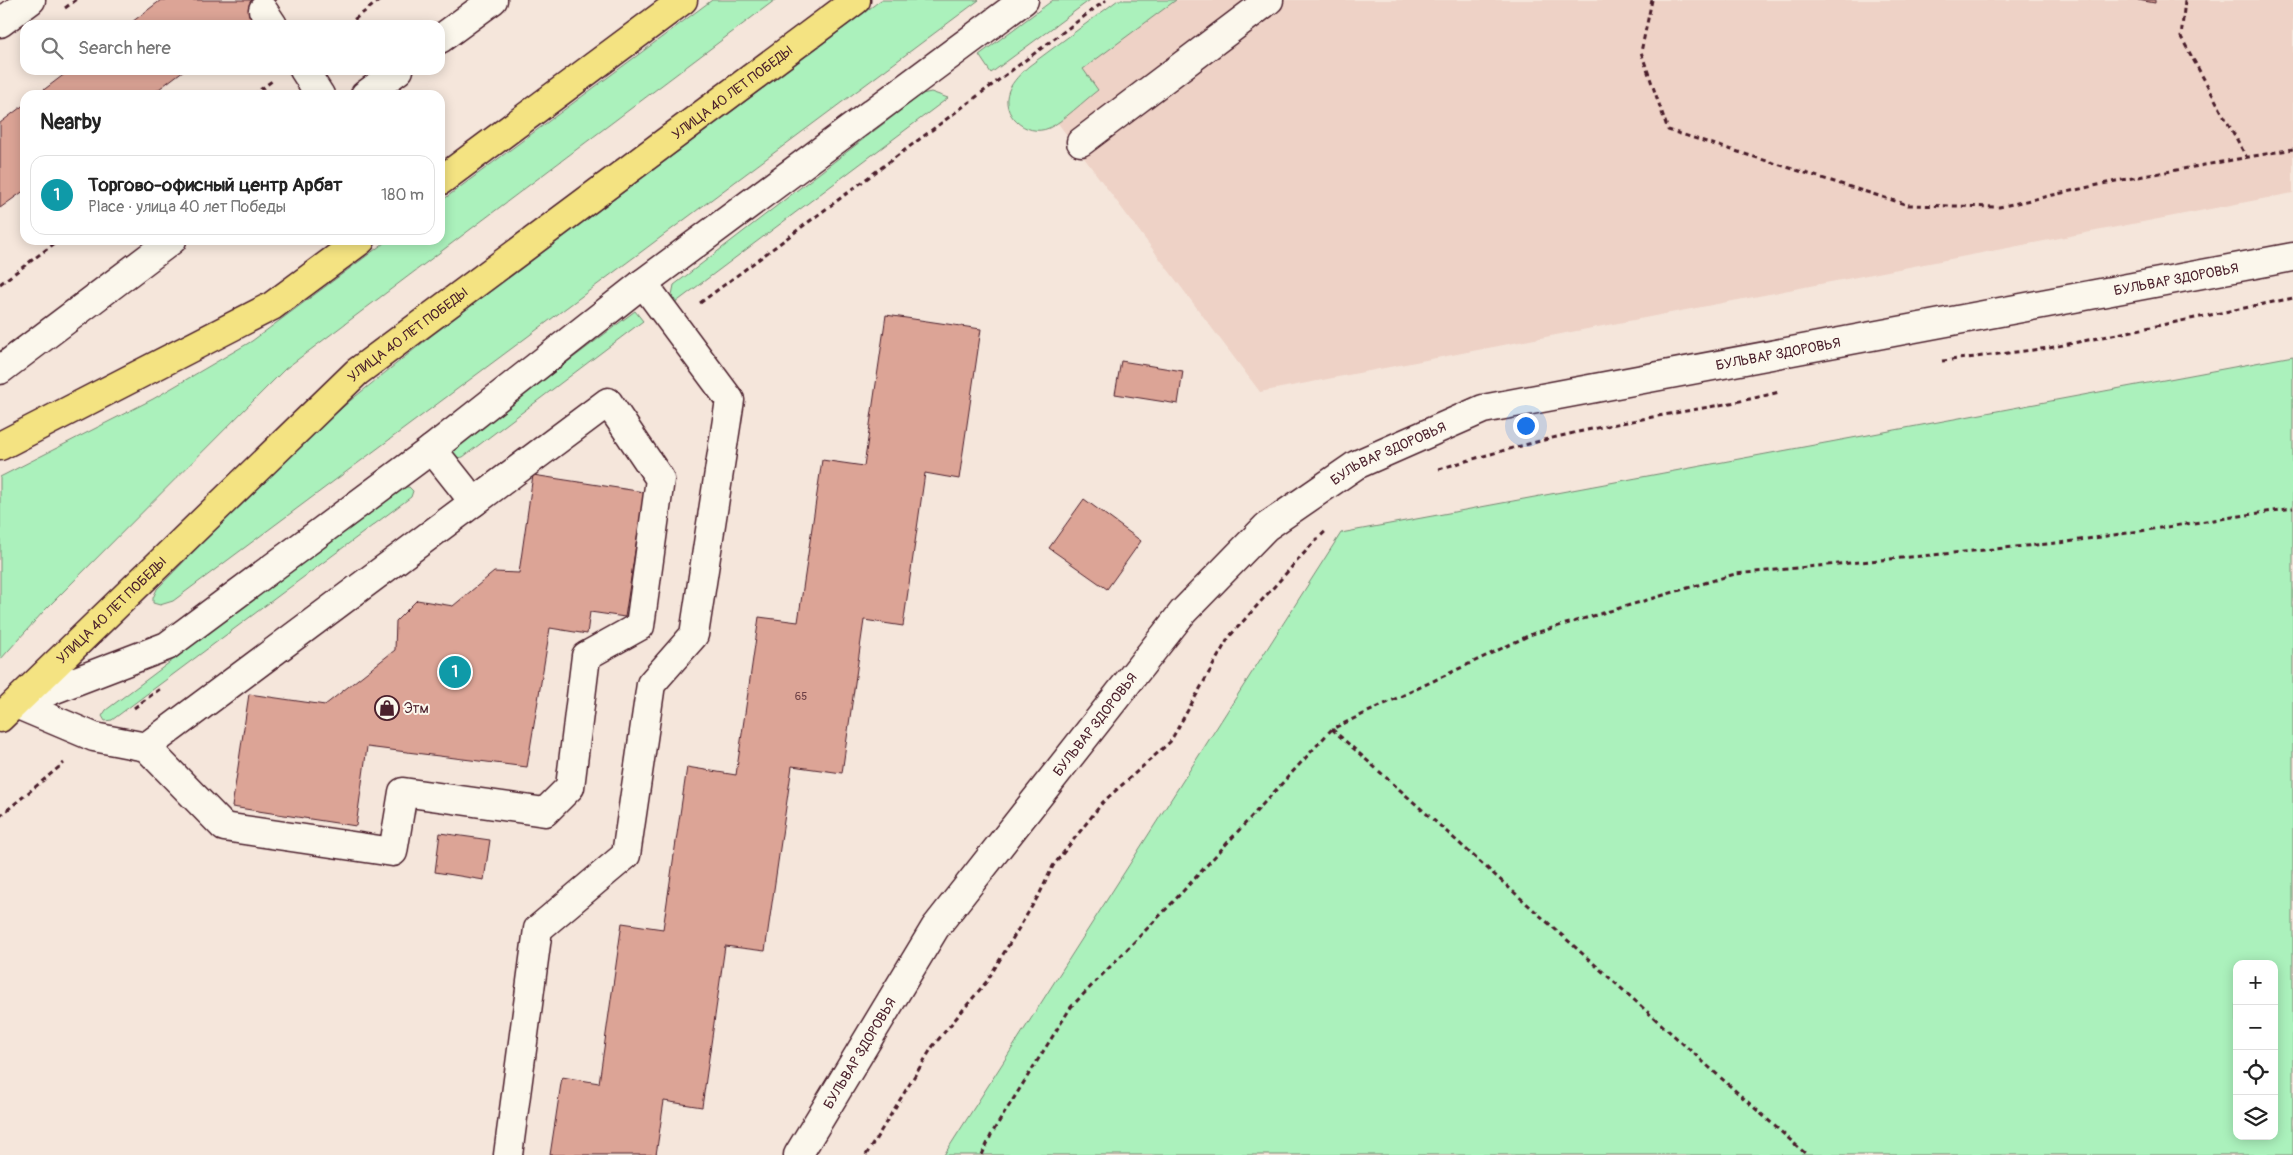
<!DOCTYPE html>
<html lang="en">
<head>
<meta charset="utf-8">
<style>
  :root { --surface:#fff; --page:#f6f6f6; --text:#222; --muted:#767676; --line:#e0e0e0; --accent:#db2777 }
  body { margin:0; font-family:Pangolin,sans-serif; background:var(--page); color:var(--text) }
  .controls { position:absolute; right:15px; bottom:15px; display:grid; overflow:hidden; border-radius:10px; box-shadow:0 2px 12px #0003 }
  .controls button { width:45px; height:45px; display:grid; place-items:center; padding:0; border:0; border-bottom:1px solid var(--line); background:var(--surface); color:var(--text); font:25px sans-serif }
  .you { position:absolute; left:1525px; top:425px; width:18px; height:18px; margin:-12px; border:4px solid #fff; border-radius:50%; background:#1a73e8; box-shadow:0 0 0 8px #1a73e833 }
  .badge { display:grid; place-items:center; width:32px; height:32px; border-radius:50%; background:var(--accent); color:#fff; font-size:16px; font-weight:700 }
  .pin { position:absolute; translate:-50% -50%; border:2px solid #fff; box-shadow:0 1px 5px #0006 }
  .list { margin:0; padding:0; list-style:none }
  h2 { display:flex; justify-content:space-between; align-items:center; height:65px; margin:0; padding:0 20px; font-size:21px }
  h2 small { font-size:16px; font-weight:400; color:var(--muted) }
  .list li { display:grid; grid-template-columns:32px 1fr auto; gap:15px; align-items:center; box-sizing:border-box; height:80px; margin:0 10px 10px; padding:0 10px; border:1px solid var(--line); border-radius:15px }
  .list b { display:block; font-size:19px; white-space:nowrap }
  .list p { margin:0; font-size:16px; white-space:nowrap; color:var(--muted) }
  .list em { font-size:16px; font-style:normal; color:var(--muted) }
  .icon { flex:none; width:28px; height:28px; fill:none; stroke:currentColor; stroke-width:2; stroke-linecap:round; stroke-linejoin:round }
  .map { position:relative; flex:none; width:2293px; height:1155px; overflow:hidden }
  .search { position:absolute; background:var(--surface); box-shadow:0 2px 12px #0003; left:20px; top:20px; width:425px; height:55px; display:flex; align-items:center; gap:12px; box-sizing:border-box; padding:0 18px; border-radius:15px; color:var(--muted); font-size:19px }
  .panel { position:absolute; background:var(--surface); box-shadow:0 2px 12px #0003; left:20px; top:90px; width:425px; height:155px; border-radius:15px }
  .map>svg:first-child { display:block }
  .built { fill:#eed2c6 }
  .green { fill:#abf1bc; stroke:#7a8874; fill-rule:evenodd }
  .building { fill:#dca496; stroke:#4a1f2b }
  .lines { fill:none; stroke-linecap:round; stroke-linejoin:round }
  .minor-casing { stroke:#4a1f2b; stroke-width:31 }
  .major-casing { stroke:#4a1f2b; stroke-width:31 }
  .path { stroke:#4a1f2b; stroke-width:3; stroke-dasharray:5 4; stroke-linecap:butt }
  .minor { stroke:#fbf7ec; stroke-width:28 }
  .major { stroke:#f4e382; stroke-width:28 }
  .labels { text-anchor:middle; stroke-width:4; stroke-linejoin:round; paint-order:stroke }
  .number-label { font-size:11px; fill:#6e4046 }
  .street-label { font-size:14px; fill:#4a1f2b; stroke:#fbf7ec }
  .poi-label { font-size:14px; fill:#4a1f2b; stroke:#fbf7ec; text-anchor:start }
</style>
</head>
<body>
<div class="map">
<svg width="2293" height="1155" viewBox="0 0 2293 1155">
  <rect width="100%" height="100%" fill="#f5e6db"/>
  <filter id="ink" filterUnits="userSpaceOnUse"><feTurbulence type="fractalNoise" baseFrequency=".02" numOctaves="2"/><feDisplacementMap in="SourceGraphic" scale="10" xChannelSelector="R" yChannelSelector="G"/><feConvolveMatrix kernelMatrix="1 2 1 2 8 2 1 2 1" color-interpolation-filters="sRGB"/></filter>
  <g filter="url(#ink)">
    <polygon class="built" points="1153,0 2293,0 2293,193 1260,392 1033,90"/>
    <g class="green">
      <polygon points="712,0 775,0 285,369 43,612 0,660 0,477 153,399 252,341 388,240 440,240 440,202"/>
      <polygon points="881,0 979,0 173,601 160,605 153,603 153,598 157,589 288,455 351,400 431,336"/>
      <polygon points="1053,0 1090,0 991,73 979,55"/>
      <path d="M1118,0H1176L1083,69L1098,90C1086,99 1061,123 1049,128C1026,138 999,114 1009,90C1013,81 1021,73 1029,66Z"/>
      <polygon points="931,92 948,98 675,303 672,295 674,285 922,94"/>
      <polygon points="635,311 643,321 463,457 456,458 452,453 455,447"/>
      <path d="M2293,356V1155H944L1341,533ZM2237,964H2274V1136H2237Z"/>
      <polygon points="404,487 409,487 413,491 411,497 112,720 105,721 102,716 106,710"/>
    </g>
    <g class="building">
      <polygon points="161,0 277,0 243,25 128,25"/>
      <polygon points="2138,0 2155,0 2155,3"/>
      <polygon points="70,70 184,70 151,95 37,95"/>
      <polygon points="25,104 25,190 0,208 0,123"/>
      <polygon points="886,315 981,329 959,479 925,473 903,626 864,620 842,773 792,766 765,951 725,946 702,1107 664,1101 656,1155 550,1155 562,1077 599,1083 622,923 663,929 687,767 736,775 759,617 798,622 822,460 864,466"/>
      <polygon points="1121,361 1183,371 1178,404 1115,394"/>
      <polygon points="533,475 644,492 625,617 590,612 587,634 550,628 527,767 367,747 356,826 232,807 249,694 325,705 395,650 396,621 417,600 453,606 494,572 519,573"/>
      <polygon points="1084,499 1141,541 1107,589 1049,548"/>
      <polygon points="440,833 490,840 484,880 435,872"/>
    </g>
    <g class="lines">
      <defs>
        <g id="minor">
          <polyline points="263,10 273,25"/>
          <polyline points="0,23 31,0"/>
          <polyline points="440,39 493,0"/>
          <polyline points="304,70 320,95"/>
          <polyline points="365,95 399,70"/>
          <polyline points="1081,142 1269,0"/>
          <polyline points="0,370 172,240"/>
          <polyline points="432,449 474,502"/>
          <polyline points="16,704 94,737 146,747 608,402 660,479 640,626 586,656 570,787 545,812 403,792 393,852 224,827 146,747"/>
          <polyline points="16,704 167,646 432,449 643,283 1024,0"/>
          <polyline points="508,1155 538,929 626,855 651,684 694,635 730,400 643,283"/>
          <path id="s1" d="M798,1155L935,928L1183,612L1266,527L1356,465L1483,409L2293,257"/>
        </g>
        <g id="major">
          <polyline points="440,181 683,0"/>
          <polyline points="0,446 272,306 361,240"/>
          <path id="s2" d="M0,718L357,372L856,0"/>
        </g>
      </defs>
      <use href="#minor" class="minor-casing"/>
      <use href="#major" class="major-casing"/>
      <g class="path">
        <polyline points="1652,0 1641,52 1668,130 1908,205 1999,207 2116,181 2293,149"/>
        <polyline points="2185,0 2181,37 2247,158"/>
        <polyline points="65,8 76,0"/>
        <polyline points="347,25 380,0"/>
        <polyline points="253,95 272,81"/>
        <polyline points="0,284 59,240"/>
        <polyline points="700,303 1106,0"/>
        <polyline points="1942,361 2049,348 2293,298"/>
        <path d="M1439,469C1502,450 1567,433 1632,421C1681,411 1730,405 1779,392"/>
        <polyline points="134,708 161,688"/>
        <polyline points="1332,729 1807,1155"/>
        <polyline points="0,816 64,763"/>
        <polyline points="866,1155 933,1046 987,981 1040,893 1053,866 1103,802 1170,742 1229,637 1315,541 1327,530"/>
        <polyline points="982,1155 992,1133 1071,1007 1173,902 1332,729 1532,634 1735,574 2067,542 2293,508"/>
      </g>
      <use href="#minor" class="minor"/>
      <use href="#major" class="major"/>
    </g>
  </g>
  <defs>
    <symbol id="shop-ring" viewBox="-11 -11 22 22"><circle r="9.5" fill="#fbf7ec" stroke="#4a1f2b" stroke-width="1.5"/><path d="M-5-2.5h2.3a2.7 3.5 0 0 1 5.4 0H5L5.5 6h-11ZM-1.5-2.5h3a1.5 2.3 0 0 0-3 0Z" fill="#4a1f2b"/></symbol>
  </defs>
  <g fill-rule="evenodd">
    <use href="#shop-ring" x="373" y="694" width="28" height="28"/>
  </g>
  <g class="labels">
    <g class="number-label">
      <text x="801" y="700">65</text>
    </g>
    <g class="street-label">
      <text dy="5" stroke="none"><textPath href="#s2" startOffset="965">УЛИЦА 40 ЛЕТ ПОБЕДЫ</textPath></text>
      <text dy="5" stroke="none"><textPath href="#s1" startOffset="1739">БУЛЬВАР ЗДОРОВЬЯ</textPath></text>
      <text dy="5" stroke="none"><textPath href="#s2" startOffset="560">УЛИЦА 40 ЛЕТ ПОБЕДЫ</textPath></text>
      <text dy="5" stroke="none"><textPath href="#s1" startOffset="1334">БУЛЬВАР ЗДОРОВЬЯ</textPath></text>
      <text dy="5" stroke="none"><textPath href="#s1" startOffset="929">БУЛЬВАР ЗДОРОВЬЯ</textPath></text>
      <text dy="5" stroke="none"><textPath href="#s2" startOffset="155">УЛИЦА 40 ЛЕТ ПОБЕДЫ</textPath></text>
      <text dy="5" stroke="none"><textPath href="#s1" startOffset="524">БУЛЬВАР ЗДОРОВЬЯ</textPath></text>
      <text dy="5" stroke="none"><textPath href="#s1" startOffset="119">БУЛЬВАР ЗДОРОВЬЯ</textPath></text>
    </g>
    <g class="poi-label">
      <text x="404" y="713">Этм</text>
    </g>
  </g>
</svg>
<div class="controls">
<button>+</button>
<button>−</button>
<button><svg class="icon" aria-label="locate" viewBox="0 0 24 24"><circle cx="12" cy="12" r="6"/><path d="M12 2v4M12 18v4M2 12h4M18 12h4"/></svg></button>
<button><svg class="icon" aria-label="layers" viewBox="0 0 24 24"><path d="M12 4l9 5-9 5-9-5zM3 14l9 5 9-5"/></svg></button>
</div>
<div class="you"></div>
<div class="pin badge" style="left:455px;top:672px;background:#0f9aa8">1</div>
<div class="search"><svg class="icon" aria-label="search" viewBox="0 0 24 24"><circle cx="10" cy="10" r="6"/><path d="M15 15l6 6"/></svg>Search here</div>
<section class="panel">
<h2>Nearby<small></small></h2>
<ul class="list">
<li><span class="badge" style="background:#0f9aa8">1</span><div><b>Торгово-офисный центр Арбат</b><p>Place · улица 40 лет Победы</p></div><em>180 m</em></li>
</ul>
</section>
</div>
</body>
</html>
